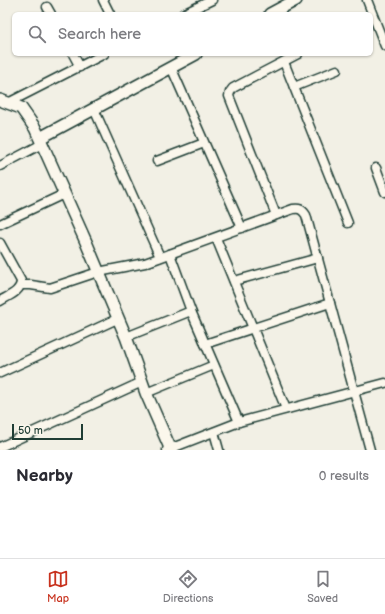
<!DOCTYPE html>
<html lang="en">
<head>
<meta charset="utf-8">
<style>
  :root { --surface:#fff; --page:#f7f7f7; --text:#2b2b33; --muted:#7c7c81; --line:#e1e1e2; --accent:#c8321e }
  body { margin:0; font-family:"Balsamiq Sans",sans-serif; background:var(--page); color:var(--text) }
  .scale { position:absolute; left:12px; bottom:10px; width:71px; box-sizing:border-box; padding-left:4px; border:2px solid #1f3d34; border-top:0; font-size:11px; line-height:14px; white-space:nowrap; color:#1f3d34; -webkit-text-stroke:3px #fbf7ec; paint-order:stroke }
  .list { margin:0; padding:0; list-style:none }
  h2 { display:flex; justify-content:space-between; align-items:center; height:52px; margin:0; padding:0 16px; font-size:17px }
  h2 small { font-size:13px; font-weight:400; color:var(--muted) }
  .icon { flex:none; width:22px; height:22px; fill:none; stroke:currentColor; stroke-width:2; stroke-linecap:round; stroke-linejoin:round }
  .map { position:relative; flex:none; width:385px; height:450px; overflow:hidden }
  .search { position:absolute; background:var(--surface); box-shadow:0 1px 3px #0004; left:12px; right:12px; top:12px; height:44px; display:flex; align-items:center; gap:10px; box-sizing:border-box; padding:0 14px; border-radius:6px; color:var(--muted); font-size:15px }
  .sheet { height:108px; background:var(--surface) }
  nav { display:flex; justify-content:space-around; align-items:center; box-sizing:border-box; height:56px; border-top:1px solid var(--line); background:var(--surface); font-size:11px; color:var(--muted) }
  nav a { display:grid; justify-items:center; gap:2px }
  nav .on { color:var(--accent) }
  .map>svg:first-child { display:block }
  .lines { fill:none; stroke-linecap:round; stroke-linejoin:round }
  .street-casing { stroke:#1f3d34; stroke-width:11 }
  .secondary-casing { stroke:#1f3d34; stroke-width:14 }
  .street { stroke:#fbf7ec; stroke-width:8 }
  .secondary { stroke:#fbf7ec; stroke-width:11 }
</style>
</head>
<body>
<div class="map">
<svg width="385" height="450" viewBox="0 0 385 450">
  <rect width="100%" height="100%" fill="#f2f0e5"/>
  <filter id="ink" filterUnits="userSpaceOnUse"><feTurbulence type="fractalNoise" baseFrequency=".025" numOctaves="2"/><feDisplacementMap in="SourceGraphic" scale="8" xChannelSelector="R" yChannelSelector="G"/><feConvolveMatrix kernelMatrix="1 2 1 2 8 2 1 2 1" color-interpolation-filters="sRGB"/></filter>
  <g filter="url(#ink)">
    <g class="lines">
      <defs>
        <g id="street">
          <polyline points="103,0 110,14"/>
          <polyline points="367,0 385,46"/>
          <polyline points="47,7 51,14"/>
          <polyline points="183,14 212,0"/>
          <polyline points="73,54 80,67"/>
          <polyline points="284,62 348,223"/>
          <polyline points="171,67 242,228"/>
          <polyline points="294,87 337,70"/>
          <polyline points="8,103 104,54"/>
          <polyline points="94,109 160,257"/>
          <polyline points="157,161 204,143"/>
          <polyline points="0,166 42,144"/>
          <polyline points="376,168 385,192"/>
          <polyline points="276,215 229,96 230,92 233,88 298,54"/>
          <polyline points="0,224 64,194"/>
          <polyline points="216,238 286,409"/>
          <path d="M0,243L21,281C21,292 8,296 0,301"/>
          <polyline points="170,254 191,311 239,422"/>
          <polyline points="234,281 318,258"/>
          <path d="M21,285H31L50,288L98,272L145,263L293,209C299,208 302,209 306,215L370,450"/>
          <polyline points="126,337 191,311"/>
          <polyline points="205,344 330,303"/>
          <polyline points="0,373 117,319"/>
          <polyline points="146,393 214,365"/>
          <polyline points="214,432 219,450"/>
          <polyline points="0,447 142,382"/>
          <polyline points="167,450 239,422 385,383"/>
        </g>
        <g id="secondary">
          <polyline points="270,14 296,0"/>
          <polyline points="0,100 21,108 35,128 86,242 126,337 146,393 171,450"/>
          <polyline points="40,138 196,54"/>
        </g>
      </defs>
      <use href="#street" class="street-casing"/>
      <use href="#secondary" class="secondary-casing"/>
      <use href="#street" class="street"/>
      <use href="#secondary" class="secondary"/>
    </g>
  </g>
</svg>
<div class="scale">50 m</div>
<div class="search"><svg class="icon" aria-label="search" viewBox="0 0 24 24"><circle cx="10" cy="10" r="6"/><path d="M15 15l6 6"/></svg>Search here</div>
</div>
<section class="sheet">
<h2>Nearby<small>0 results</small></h2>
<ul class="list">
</ul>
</section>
<nav>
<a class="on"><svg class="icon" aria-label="map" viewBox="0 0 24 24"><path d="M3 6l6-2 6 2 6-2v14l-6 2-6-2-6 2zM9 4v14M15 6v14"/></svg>Map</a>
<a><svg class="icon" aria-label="directions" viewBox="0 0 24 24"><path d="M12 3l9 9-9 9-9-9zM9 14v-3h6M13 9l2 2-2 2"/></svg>Directions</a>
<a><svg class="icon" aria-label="saved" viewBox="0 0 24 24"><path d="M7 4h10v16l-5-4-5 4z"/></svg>Saved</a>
</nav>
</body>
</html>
